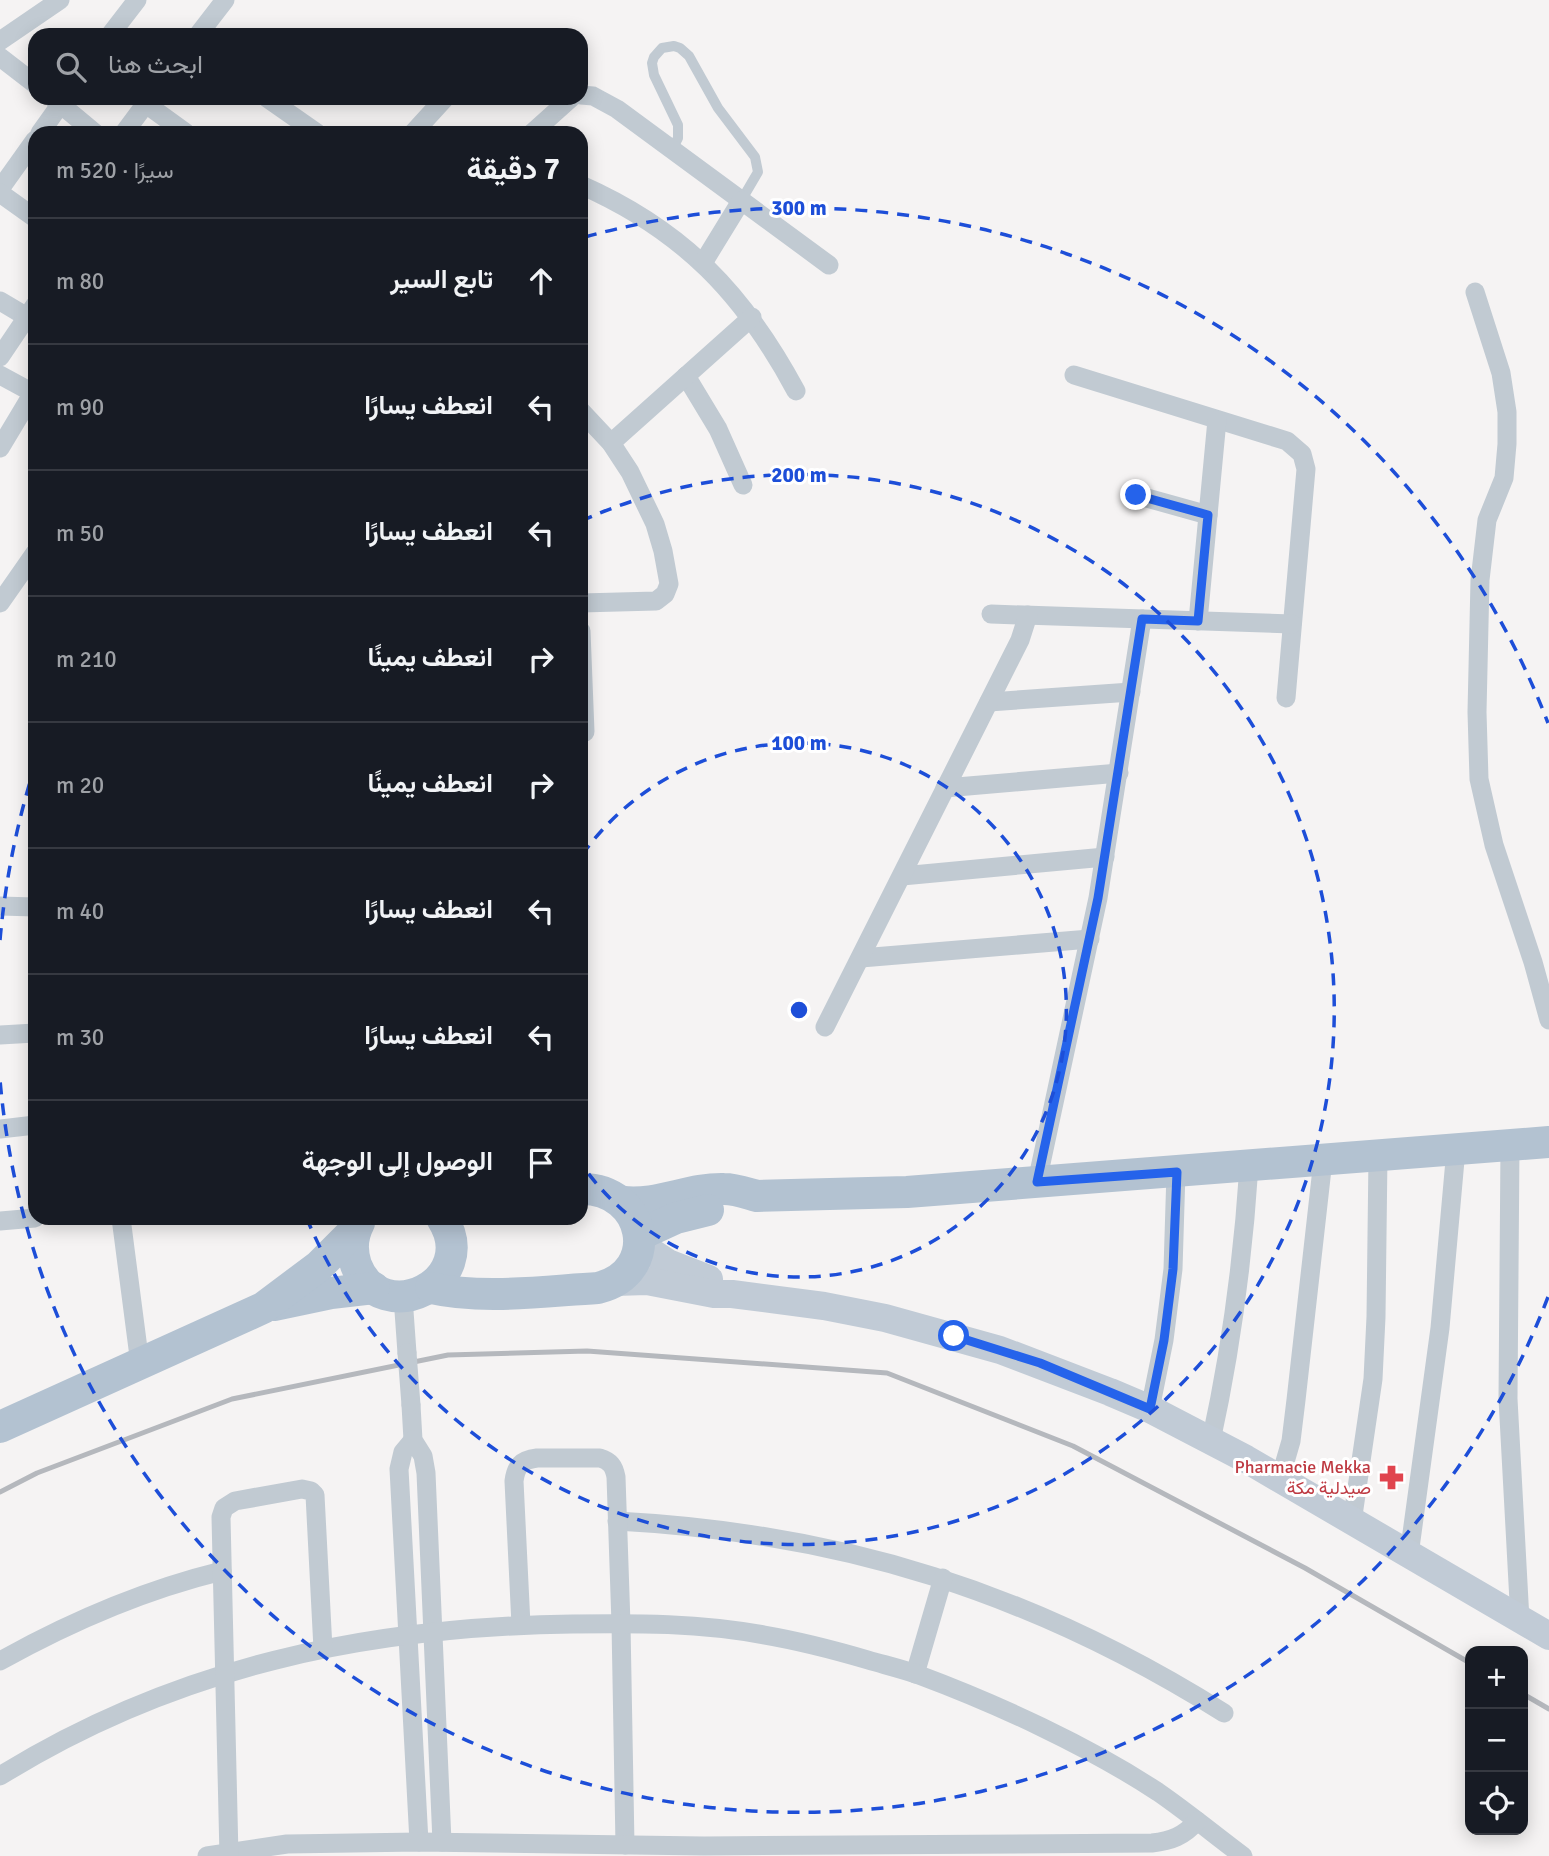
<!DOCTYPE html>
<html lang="ar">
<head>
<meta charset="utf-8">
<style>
  :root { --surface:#171b24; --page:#242831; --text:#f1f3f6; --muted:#9ea1a6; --line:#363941 }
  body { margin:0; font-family:Signika,Vazirmatn,sans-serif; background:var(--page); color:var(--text); direction:rtl }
  .controls { position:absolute; right:21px; bottom:21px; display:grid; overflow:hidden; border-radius:14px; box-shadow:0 4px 18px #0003 }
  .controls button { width:63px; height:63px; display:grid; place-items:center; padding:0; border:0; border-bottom:2px solid var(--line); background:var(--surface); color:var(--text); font:35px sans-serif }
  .stop { position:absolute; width:21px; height:21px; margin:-16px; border:5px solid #2563eb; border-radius:50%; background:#fff }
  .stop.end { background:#2563eb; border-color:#fff; box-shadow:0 2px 7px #0008 }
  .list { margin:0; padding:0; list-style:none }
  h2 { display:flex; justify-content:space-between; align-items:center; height:91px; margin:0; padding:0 28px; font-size:30px }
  h2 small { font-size:23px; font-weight:400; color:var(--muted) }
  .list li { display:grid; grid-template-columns:46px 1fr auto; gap:21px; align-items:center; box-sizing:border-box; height:126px; padding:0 28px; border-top:2px solid var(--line) }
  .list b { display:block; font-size:26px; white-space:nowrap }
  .list em { font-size:23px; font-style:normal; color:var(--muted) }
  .icon { flex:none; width:38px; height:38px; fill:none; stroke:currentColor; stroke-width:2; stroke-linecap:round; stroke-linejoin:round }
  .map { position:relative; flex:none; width:1549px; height:1856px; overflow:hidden; direction:ltr }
  .search { position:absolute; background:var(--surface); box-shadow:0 4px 18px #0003; left:28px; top:28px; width:560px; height:77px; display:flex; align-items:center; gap:18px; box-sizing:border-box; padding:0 24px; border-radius:21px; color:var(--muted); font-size:26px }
  .panel { position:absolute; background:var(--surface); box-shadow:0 4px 18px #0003; left:28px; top:126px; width:560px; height:1099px; border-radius:21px; direction:rtl }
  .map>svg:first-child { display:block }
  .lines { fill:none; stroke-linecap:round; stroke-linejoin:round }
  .lane { stroke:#c1cad2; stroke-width:10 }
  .street { stroke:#c1cad2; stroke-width:19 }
  .secondary { stroke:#c1cbd6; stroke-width:28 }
  .primary { stroke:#b3c2d1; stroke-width:32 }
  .rail { stroke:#b5b8bd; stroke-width:5 }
  .street-bridge { stroke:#c1cad2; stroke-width:19 }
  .route { stroke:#2563eb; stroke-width:9 }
  .ring { fill:none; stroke:#1d4ed8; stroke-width:3.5; stroke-dasharray:12 9 }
  .labels { text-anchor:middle; stroke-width:6; stroke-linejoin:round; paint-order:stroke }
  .health-label { font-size:18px; fill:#be3a42; stroke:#fff; text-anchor:end }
  .centre { fill:#1d4ed8; stroke:#fff; stroke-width:3.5 }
  .ring-label { font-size:21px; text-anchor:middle; font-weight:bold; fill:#1d4ed8; stroke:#fff; stroke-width:6; stroke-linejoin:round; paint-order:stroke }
</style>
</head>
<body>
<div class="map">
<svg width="1549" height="1856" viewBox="0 0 1549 1856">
  <rect width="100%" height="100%" fill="#f5f3f3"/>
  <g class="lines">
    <polyline class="lane" points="672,150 678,138 678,125 654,75 652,63 654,57 662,48 674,46 680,48 689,56 718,108 755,157 758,172 741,201"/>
    <g class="street">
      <polyline points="110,35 137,0"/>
      <polyline points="198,35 225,0"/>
      <polyline points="0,41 60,0"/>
      <polyline points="0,57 35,84"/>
      <polyline points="581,95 593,96 617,109 829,265"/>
      <polyline points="53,98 95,133"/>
      <polyline points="267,98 317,133"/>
      <polyline points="146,104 186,133"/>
      <polyline points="40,133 65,98"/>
      <polyline points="124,133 150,98"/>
      <polyline points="413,133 445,98"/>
      <polyline points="532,133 571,98"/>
      <path d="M581,185C683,230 744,294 796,391"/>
      <polyline points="0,189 35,140"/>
      <polyline points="0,193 35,218"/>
      <polyline points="703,263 741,201"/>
      <polyline points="1475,292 1501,373 1507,412 1507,444 1504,478 1487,520 1480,580 1477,712 1479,779 1494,845 1533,962 1549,1020"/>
      <polyline points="0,301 27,317"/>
      <polyline points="0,357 35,305"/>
      <polyline points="0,375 35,394"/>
      <polyline points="1074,375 1287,441 1302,454 1306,469 1286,698"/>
      <polyline points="686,376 718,429 743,485"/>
      <polyline points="581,411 611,443 630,472 655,524 663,551 669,584 665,594 656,601 581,603"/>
      <polyline points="611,443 752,317"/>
      <polyline points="0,448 33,393"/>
      <polyline points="1136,495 1208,515"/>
      <polyline points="0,603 35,553"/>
      <polyline points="991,614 1292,624"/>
      <polyline points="1198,621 1217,420"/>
      <polyline points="581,631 585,732"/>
      <polyline points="989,702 1131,692"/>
      <polyline points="945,788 1119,773"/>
      <polyline points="902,876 1105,857"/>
      <polyline points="0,906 35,907"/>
      <polyline points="861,958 1090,939"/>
      <polyline points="825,1027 1020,640 1028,615"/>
      <polyline points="0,1035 35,1033"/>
      <polyline points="0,1129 35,1125"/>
      <polyline points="1510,1145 1508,1399 1520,1620"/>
      <polyline points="1037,1182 1098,898 1142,619"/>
      <polyline points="121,1218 140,1364"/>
      <polyline points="0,1221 35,1218"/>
      <polyline points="403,1297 407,1353"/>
      <polyline points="411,1405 413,1440 423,1456 426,1473 442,1842"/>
      <polyline points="1150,1409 1164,1340 1173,1269 1176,1172"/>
      <polyline points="413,1440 403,1452 399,1469 419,1842"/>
      <path d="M1211,1441C1231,1350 1243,1259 1249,1166"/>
      <polyline points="1280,1479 1291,1441 1296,1400 1323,1160"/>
      <path d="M617,1521C843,1533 1033,1593 1224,1713"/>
      <polyline points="1352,1522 1373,1379 1376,1317 1378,1155"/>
      <polyline points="1409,1555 1440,1328 1456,1149"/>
      <path d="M521,1625L514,1481C516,1466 521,1460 537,1458H600C610,1461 614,1466 616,1477L621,1624L625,1845"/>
      <path d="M0,1661C70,1622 144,1590 222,1571"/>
      <polyline points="915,1674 943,1578"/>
      <path d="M0,1776C176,1667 366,1627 572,1624C636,1623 701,1623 764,1635C799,1641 834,1650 868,1660C885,1665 902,1669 919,1675C997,1704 1088,1746 1158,1792C1187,1812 1215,1835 1243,1856"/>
      <path d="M207,1856L287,1844L419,1842L704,1846L1152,1843C1171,1841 1184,1836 1197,1821"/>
      <polyline points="229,1856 221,1517 224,1508 235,1501 302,1489 311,1491 315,1495 323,1649"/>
    </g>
    <g class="secondary">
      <polyline points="639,1244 668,1263 709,1279"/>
      <polyline points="615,1282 647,1281 714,1294 732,1294 824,1306 885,1318 1000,1350 1110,1392 1150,1409 1246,1459 1549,1636"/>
    </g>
    <g class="primary">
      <path d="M623,1202C658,1206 689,1188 724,1189C735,1189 746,1193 757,1196L907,1192L1549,1142"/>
      <path d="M359,1223C352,1236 351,1250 356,1265C381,1331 483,1282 442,1218"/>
      <polyline points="639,1235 676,1218 708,1210"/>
      <path d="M431,1288C483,1300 545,1291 598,1288C663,1272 646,1188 581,1189"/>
      <polyline points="274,1305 331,1293 374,1288"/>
      <polyline points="0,1427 263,1308 319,1266 355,1230"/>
    </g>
    <g class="rail">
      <polyline points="0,1492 37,1473 232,1399 448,1355 587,1351 887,1373 1073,1446 1305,1568 1470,1663"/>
      <polyline points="1523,1694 1549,1709"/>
    </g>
    <polyline class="street-bridge" points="407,1353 411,1405"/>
  </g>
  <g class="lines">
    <polyline class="route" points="954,1336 1040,1363 1150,1409 1164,1340 1173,1269 1177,1172 1037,1182 1098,898 1142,619 1198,621 1208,515 1136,495"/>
  </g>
  <g class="ring">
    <path d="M582 855A267 267 0 1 1 582 1165"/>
    <path d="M581 521A535 535 0 1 1 307 1219"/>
    <path d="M1548 1297A802 802 0 0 1 0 1080M0 940A802 802 0 0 1 34 769M585 237A802 802 0 0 1 1548 723"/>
  </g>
  <defs>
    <symbol id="pharmacy-bare" viewBox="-9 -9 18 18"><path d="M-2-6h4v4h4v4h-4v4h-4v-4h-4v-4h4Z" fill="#e0444e" stroke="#fff" stroke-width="2.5" paint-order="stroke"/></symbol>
  </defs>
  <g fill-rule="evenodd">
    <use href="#pharmacy-bare" x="1374" y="1460" width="35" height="35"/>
  </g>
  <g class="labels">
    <g class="health-label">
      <text x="1371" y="1473">Pharmacie Mekka<tspan x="1371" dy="21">صيدلية مكة</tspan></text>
    </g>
  </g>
  <circle cx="799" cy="1010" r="10" class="centre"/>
  <g class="ring-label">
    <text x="799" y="215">300 m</text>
    <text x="799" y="482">200 m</text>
    <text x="799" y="750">100 m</text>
  </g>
</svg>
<div class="controls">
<button>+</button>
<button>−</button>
<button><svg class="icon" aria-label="locate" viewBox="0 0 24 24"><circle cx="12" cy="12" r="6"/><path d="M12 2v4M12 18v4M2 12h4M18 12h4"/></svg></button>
</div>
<div class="stop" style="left:954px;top:1336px"></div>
<div class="stop end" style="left:1136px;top:495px"></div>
<div class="search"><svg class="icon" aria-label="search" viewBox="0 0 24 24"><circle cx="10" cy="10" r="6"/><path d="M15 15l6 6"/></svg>ابحث هنا</div>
<section class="panel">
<h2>7 دقيقة<small>سيرًا · 520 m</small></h2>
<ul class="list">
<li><svg class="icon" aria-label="ahead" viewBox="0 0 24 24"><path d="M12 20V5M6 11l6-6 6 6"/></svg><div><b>تابع السير</b></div><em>80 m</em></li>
<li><svg class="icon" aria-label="left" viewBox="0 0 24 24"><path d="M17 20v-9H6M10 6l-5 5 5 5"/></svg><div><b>انعطف يسارًا</b></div><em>90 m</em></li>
<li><svg class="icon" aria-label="left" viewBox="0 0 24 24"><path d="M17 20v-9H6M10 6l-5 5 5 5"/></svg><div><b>انعطف يسارًا</b></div><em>50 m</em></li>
<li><svg class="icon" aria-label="right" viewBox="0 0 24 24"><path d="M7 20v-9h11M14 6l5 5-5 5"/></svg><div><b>انعطف يمينًا</b></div><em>210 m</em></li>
<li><svg class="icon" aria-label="right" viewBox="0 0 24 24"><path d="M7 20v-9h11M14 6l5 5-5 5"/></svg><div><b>انعطف يمينًا</b></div><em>20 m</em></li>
<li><svg class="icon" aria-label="left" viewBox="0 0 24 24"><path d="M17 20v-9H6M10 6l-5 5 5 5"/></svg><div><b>انعطف يسارًا</b></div><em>40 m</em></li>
<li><svg class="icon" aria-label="left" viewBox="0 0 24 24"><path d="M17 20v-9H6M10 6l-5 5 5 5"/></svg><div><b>انعطف يسارًا</b></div><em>30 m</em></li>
<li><svg class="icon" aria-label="arrive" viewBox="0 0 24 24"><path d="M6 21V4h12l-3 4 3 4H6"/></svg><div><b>الوصول إلى الوجهة</b></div></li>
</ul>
</section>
</div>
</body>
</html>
